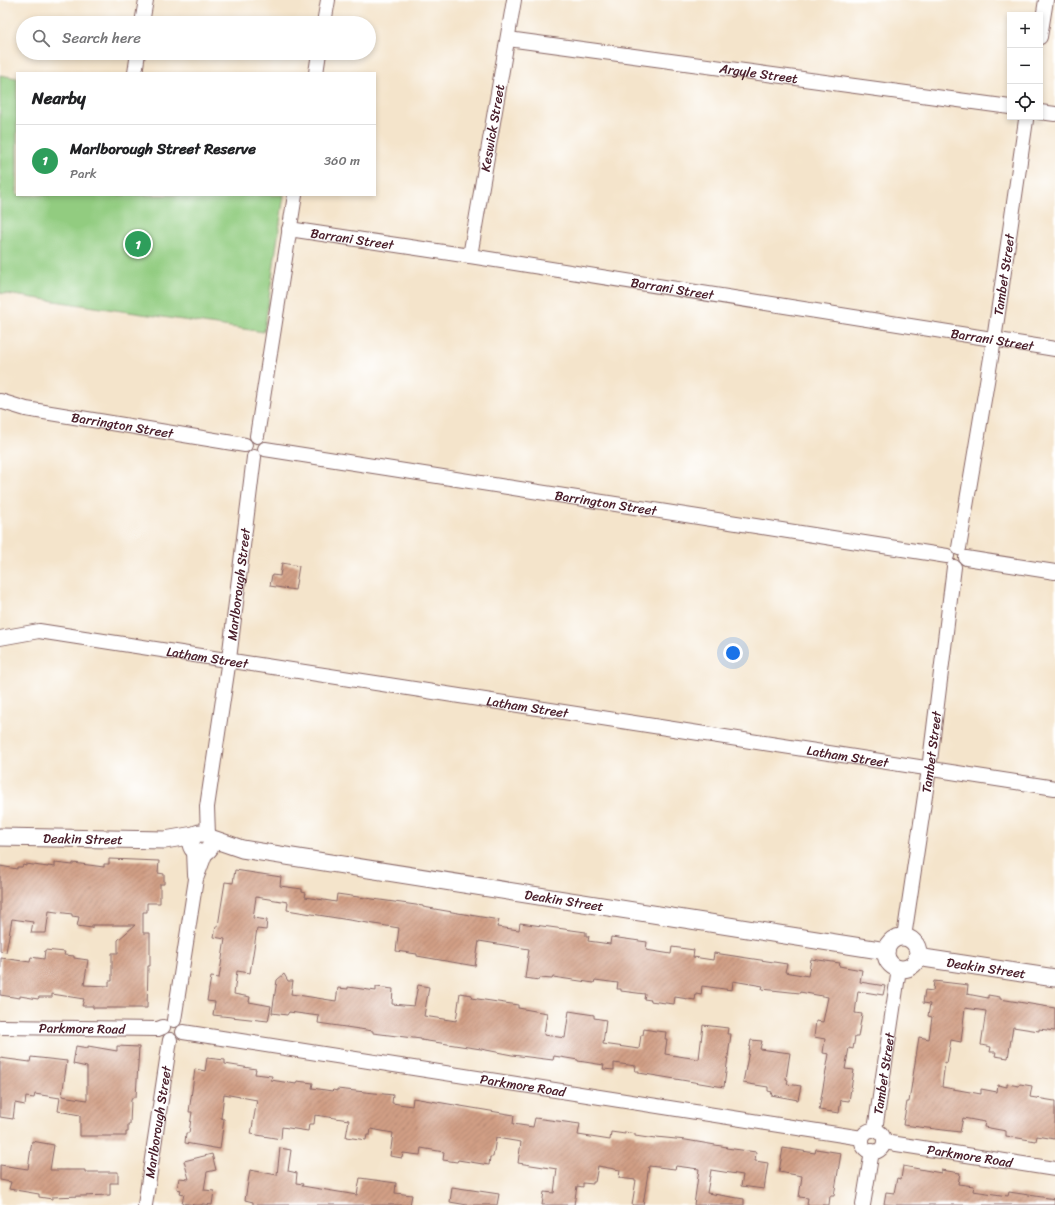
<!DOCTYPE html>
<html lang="en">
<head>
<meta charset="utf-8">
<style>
  :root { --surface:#fff; --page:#f2f2f2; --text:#202124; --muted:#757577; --line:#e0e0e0; --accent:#7c3aed }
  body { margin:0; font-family:Sriracha,sans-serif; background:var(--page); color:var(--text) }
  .controls { position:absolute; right:12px; top:12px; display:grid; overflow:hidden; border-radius:0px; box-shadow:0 2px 6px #0003 }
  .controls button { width:36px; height:36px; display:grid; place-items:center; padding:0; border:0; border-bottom:1px solid var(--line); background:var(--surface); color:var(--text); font:20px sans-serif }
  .you { position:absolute; left:733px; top:653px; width:14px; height:14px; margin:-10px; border:3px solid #fff; border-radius:50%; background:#1a73e8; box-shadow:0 0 0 6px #1a73e833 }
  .badge { display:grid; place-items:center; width:26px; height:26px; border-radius:50%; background:var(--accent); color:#fff; font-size:13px; font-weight:700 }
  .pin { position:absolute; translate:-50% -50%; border:2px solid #fff; box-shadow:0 1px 4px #0006 }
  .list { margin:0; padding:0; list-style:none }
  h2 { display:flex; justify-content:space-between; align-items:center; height:52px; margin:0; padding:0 16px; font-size:17px }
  h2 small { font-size:13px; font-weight:400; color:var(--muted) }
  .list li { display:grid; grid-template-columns:26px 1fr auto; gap:12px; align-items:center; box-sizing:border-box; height:72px; padding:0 16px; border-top:1px solid var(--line) }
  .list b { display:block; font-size:15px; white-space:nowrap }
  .list p { margin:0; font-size:13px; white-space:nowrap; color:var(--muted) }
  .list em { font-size:13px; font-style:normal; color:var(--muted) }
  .icon { flex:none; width:22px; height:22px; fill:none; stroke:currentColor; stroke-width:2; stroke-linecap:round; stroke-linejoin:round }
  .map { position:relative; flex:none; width:1055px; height:1205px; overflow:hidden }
  .search { position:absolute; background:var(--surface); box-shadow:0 2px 6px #0003; left:16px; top:16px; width:360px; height:44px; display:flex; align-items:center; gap:10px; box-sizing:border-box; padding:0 14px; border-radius:22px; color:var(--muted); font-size:15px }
  .panel { position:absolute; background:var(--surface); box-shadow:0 2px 6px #0003; left:16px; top:72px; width:360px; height:124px; border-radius:0px }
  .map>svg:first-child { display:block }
  .park { fill:#92cc80; stroke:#6e7656 }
  .building { fill:url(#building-hatch) }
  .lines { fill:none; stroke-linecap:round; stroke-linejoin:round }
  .minor-casing { stroke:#866463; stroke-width:16 }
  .tertiary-casing { stroke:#866463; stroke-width:19 }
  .minor { stroke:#fff; stroke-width:14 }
  .tertiary { stroke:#fff; stroke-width:17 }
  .labels { text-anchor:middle; stroke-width:3.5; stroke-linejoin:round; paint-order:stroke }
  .street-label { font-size:13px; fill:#4a1f2b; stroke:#fff }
</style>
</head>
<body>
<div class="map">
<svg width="1055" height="1205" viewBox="0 0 1055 1205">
  <defs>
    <pattern id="building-hatch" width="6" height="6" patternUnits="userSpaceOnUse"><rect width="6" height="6" fill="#d19f85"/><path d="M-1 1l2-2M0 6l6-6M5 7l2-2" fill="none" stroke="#ac816d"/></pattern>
  </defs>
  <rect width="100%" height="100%" fill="#fff"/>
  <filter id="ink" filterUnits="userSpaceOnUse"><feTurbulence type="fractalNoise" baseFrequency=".025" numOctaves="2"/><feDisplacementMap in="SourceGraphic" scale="8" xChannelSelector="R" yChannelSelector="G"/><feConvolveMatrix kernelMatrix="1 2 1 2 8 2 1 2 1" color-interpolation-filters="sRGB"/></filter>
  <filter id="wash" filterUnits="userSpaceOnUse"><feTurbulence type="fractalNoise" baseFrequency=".012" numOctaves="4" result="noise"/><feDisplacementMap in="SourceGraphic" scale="16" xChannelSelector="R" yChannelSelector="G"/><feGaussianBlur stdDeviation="0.9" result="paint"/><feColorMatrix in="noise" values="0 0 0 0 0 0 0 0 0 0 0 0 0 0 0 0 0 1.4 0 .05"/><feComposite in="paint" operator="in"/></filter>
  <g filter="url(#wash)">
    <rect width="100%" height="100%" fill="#f4e4cb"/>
    <polygon class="park" points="0,75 17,78 17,195 284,195 264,332 0,293"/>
    <g id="blocks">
      <g class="building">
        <polygon points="282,563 299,566 295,590 270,586 272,575 280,576"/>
        <polygon points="109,859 159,861 158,873 164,874 164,884 160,884 160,903 147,903 147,912 143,912 143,933 150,933 150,966 148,966 147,1008 93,1008 93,1006 82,1006 84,999 52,994 52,997 39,997 38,999 20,996 20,998 0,995 1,958 30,962 31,957 44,959 45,950 65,952 64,955 74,956 74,958 88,960 84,985 109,986 109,981 112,981 112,953 118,953 118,940 135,925 92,925 92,928 77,926 79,917 72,916 72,914 49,911 46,933 31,933 33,922 12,919 6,952 0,951 0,866 17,869 17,867 22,867 23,865 26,866 26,864 48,867 48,866 55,867 55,863 73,865 73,863 104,867 104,864 109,864"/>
        <polygon points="235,870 281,877 280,886 302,889 302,892 306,893 305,897 336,902 337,894 423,906 423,907 499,920 497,927 519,930 520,923 586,932 586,936 589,936 588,941 610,944 611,937 647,942 646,950 671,954 672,947 694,950 693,957 713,960 714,953 787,964 785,972 808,976 811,959 840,963 839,966 862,970 860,982 885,986 883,995 858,991 855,1013 862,1014 858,1037 855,1037 853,1049 849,1048 845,1069 854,1070 849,1101 841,1100 839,1113 819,1110 829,1054 823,1053 825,1039 814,1037 816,1021 823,1022 828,997 800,992 800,993 762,989 763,986 733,981 732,990 702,986 701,995 696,994 695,1000 675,997 674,1004 650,1001 651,1000 644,999 645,994 621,991 621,989 617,989 618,983 595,980 594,983 553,977 552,979 540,978 539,980 525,978 529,949 479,941 475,966 417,956 417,954 396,951 399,928 287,910 288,902 256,897 253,918 267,920 266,930 257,929 250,973 237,971 234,994 250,997 249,1002 271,1006 268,1021 213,1015 215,1002 207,1001 211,977 219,978 225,939 214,937 216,926 218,926 225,882 233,883"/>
        <polygon points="284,974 288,981 293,981 291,994 336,1001 338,988 348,989 348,987 376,991 376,987 393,989 392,1004 414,1006 418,985 429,987 424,1016 456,1021 460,993 472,995 471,998 518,1005 518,1008 547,1013 544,1035 565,1038 569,1011 594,1015 594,1018 606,1020 603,1044 639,1049 641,1035 643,1035 644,1029 656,1031 666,1032 665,1039 667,1039 665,1054 698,1059 699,1059 703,1025 728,1028 727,1034 731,1034 724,1087 639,1073 639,1071 635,1071 636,1066 614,1063 614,1070 603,1069 604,1065 578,1061 578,1060 554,1056 553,1060 512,1055 481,1049 421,1040 421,1039 373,1033 373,1031 318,1023 319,1016 289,1012 287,1015 272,1013 277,980"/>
        <polygon points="934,981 968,985 967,994 988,998 988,995 1000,997 1000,999 1055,1008 1055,1031 1039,1029 1039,1031 1013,1027 1008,1058 995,1056 996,1052 990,1052 991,1047 981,1045 986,1011 965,1008 961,1042 951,1040 947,1063 945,1062 942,1087 981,1094 981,1089 997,1092 998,1085 1007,1087 1007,1084 1019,1086 1020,1084 1032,1086 1030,1097 1055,1101 1055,1139 1037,1136 1036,1141 1006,1136 1006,1131 984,1127 985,1122 963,1118 960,1132 903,1125 907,1102 909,1102 919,1037 929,1039 932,1017 928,1016 930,1004 923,1003 925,990 933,991"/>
        <polygon points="751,1040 762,1041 760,1049 790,1053 786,1079 788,1080 787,1084 801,1086 798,1100 771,1095 772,1092 768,1091 768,1087 743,1083"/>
        <polygon points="76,1046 88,1048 88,1046 117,1051 117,1046 139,1047 136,1097 133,1097 131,1100 130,1124 128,1124 128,1132 126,1132 126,1136 80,1136 80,1115 58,1111 60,1098 35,1094 34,1098 26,1097 25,1105 15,1103 13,1119 0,1117 0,1058 30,1062 31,1057 67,1061 62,1096 87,1100 87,1067 73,1064"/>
        <polygon points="207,1058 225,1060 225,1064 256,1069 255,1074 272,1076 271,1080 296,1084 297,1081 313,1083 312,1088 332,1091 333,1090 337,1091 337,1089 393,1095 392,1103 412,1106 413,1098 514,1115 513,1124 533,1127 535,1118 580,1124 578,1135 610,1140 611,1132 625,1134 625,1132 635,1134 635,1136 655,1139 656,1137 686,1140 727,1147 726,1148 756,1152 755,1161 768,1163 764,1189 741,1186 743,1175 711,1170 707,1193 744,1199 744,1205 694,1205 699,1169 676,1166 675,1169 649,1166 643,1205 632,1205 636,1180 619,1178 620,1170 598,1166 595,1182 593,1182 593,1184 583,1183 583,1187 577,1186 574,1205 542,1205 544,1192 554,1193 557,1169 518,1163 521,1142 496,1138 493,1157 490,1157 489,1165 458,1160 457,1162 443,1160 444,1152 421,1148 420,1155 403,1153 402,1158 390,1156 393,1133 371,1129 370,1135 367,1135 366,1140 346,1137 349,1120 315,1115 314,1124 309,1124 308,1131 282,1127 281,1139 251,1134 257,1100 224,1094 221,1118 224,1119 220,1149 185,1143 186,1133 189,1133 192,1112 189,1112 195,1069 205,1071"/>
        <polygon points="32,1141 54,1145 50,1170 85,1170 85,1172 118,1172 118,1183 110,1183 110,1195 52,1197 52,1199 39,1197 39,1194 9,1189 11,1182 0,1180 0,1165 28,1169"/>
        <polygon points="280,1148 291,1150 288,1171 297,1173 296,1183 303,1184 302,1186 357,1195 360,1178 396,1183 395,1193 412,1195 410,1205 253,1205 253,1202 245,1200 250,1170 277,1175"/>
        <polygon points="783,1148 815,1153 816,1149 841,1153 834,1196 830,1196 829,1205 807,1205 808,1198 799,1197 802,1176 779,1172"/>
        <polygon points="212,1154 216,1170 207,1172 204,1190 214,1191 212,1205 202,1204 202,1205 195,1205 182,1203 184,1194 180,1193 181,1190 177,1189 179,1178 189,1179 184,1161"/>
        <polygon points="903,1166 941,1173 941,1170 960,1173 958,1184 974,1186 973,1191 1008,1196 1009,1192 1055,1199 1054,1205 893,1205 884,1204 886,1192 894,1193 897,1178 901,1179"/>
        <polygon points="452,1187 499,1194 497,1205 467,1205 450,1202"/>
      </g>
    </g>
  </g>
  <g filter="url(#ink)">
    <use href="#blocks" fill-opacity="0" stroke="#866463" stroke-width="1"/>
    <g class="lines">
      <defs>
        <g id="minor">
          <polyline points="142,23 146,0"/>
          <polyline points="324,23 328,0"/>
          <polyline points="1040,37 1046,0"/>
          <path id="s1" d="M508,39L1010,107"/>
          <polyline points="135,73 138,53"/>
          <polyline points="316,73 319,53"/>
          <polyline points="1040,112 1055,114"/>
          <path id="s2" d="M289,229L470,256L1055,349"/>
          <path id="s3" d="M470,256L514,0"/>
          <path id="s4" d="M0,401L26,409L245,445"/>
          <polyline points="257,436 295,195"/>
          <path id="s5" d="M265,449L947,556"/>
          <path id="s6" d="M959,548L994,340L1026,120"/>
          <polyline points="966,558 1055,572"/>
          <path id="s7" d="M0,638L39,631L1055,788"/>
          <path id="s8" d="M208,835L207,807L229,659L254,457"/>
          <polyline points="194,850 195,875"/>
          <path id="s9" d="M904,937L929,769L954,567"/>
          <polyline points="174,1020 196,879 206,852"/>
          <path id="s10" d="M0,1027L158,1029L163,1027"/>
          <path id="s11" d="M183,1032L862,1138"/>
          <path id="s12" d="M875,1130L899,969"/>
          <circle cx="873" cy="1141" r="11"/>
          <path id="s13" d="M884,1142L1055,1169"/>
          <path id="s14" d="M145,1205L170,1040"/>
          <polyline points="863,1205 872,1151"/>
        </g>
        <g id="tertiary">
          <circle cx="201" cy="843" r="10"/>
          <path id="s15" d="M0,837L165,840L194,835"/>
          <path id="s16" d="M210,838L242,849L886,951"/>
          <circle cx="902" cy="953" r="16"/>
          <path id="s17" d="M917,957L1055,978"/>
        </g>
      </defs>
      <use href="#minor" class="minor-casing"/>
      <use href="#tertiary" class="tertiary-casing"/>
      <use href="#minor" class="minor"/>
      <use href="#tertiary" class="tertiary"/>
    </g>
  </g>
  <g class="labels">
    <g class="street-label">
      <text dy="5" stroke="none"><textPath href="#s1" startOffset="253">Argyle Street</textPath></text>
      <text dy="5" stroke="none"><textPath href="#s3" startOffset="130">Keswick Street</textPath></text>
      <text dy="5" stroke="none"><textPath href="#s2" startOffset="64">Barrani Street</textPath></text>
      <text dy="5" stroke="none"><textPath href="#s6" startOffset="277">Tambet Street</textPath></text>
      <text dy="5" stroke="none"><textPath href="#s2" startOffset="388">Barrani Street</textPath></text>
      <text dy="5" stroke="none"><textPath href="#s2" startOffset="712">Barrani Street</textPath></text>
      <text dy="5" stroke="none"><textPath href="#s4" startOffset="125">Barrington Street</textPath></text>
      <text dy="5" stroke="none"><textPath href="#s5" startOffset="345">Barrington Street</textPath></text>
      <text dy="5" stroke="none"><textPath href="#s8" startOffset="253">Marlborough Street</textPath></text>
      <text dy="5" stroke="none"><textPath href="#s7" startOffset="210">Latham Street</textPath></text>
      <text dy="5" stroke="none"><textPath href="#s7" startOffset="534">Latham Street</textPath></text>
      <text dy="5" stroke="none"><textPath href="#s9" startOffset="187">Tambet Street</textPath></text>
      <text dy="5" stroke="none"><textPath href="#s7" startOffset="858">Latham Street</textPath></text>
      <text dy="5" stroke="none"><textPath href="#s15" startOffset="83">Deakin Street</textPath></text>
      <text dy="5" stroke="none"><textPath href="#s16" startOffset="360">Deakin Street</textPath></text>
      <text dy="5" stroke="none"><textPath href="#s17" startOffset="70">Deakin Street</textPath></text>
      <text dy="5" stroke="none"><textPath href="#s10" startOffset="82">Parkmore Road</textPath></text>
      <text dy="5" stroke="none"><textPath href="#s12" startOffset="57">Tambet Street</textPath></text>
      <text dy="5" stroke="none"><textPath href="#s11" startOffset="344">Parkmore Road</textPath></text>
      <text dy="5" stroke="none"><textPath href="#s14" startOffset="84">Marlborough Street</textPath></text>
      <text dy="5" stroke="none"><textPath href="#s13" startOffset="87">Parkmore Road</textPath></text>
    </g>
  </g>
</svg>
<div class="controls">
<button>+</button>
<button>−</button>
<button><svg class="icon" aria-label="locate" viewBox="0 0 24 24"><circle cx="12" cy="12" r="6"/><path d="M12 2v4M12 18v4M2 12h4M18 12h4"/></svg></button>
</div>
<div class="you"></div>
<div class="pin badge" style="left:138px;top:244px;background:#2e9e5b">1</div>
<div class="search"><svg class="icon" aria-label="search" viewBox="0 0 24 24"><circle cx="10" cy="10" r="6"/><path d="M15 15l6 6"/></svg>Search here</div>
<section class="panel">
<h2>Nearby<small></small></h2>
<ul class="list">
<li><span class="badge" style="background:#2e9e5b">1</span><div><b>Marlborough Street Reserve</b><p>Park</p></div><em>360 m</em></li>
</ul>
</section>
</div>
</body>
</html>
